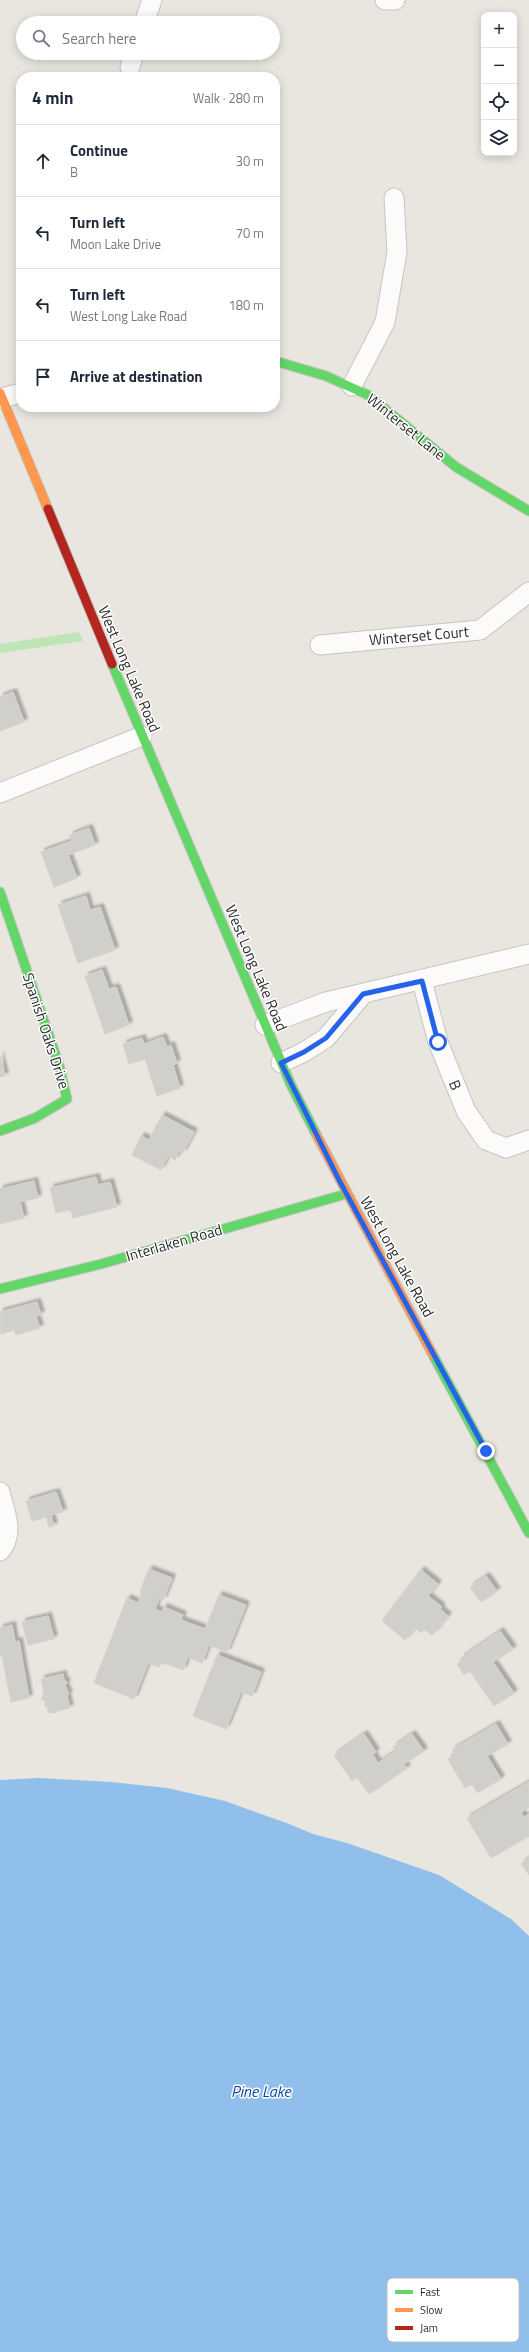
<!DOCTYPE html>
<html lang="en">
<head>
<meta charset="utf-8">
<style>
  :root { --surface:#fff; --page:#f6f6f7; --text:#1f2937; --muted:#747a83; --line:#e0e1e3 }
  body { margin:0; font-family:"Titillium Web",sans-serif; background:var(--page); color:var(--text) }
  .controls { position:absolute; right:12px; top:12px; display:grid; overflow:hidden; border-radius:8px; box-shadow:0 2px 10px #0003 }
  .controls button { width:36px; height:36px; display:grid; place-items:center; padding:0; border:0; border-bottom:1px solid var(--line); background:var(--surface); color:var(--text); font:20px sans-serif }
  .stop { position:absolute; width:12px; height:12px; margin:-9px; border:3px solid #2563eb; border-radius:50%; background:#fff }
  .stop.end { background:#2563eb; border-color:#fff; box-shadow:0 1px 4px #0008 }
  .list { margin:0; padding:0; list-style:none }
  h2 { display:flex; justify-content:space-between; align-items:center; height:52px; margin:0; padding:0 16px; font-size:17px }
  h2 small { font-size:13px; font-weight:400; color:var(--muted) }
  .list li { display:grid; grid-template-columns:26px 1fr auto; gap:12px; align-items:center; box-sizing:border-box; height:72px; padding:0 16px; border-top:1px solid var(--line) }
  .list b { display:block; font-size:15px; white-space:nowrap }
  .list p { margin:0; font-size:13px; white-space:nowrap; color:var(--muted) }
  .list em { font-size:13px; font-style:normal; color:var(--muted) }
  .icon { flex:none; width:22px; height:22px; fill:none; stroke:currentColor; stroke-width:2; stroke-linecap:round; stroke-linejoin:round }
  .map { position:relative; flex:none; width:529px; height:2352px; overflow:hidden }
  .search { position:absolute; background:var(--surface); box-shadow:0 2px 10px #0003; left:16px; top:16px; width:264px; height:44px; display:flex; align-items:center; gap:10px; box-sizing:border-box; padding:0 14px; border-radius:22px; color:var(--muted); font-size:15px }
  .panel { position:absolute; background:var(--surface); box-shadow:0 2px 10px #0003; left:16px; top:72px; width:264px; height:340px; border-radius:16px }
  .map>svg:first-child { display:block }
  .green { fill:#bfe5b7 }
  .water { fill:#90bfec }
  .building { fill:#d1cfca; stroke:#d3d2cb; filter:url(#shadow) }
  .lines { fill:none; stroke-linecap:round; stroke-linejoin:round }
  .street-casing { stroke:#c6c4c5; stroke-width:21 }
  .fast-casing { stroke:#c6c4c5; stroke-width:11 }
  .slow-casing { stroke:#c6c4c5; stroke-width:11 }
  .jam-casing { stroke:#c6c4c5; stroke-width:11 }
  .street { stroke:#fcfbfa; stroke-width:19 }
  .fast { stroke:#63d668; stroke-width:9 }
  .slow { stroke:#ff974d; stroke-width:9 }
  .jam { stroke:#b3261e; stroke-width:9 }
  .route { stroke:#2563eb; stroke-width:5 }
  .labels { text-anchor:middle; stroke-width:3; stroke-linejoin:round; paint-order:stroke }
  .street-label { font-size:15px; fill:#2a2a2a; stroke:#fff }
  .water-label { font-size:16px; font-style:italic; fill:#09489e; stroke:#fff }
  .key { fill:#fff; stroke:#bfbfbf; stroke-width:1 }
  .key-label { font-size:11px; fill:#2a2a2a }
</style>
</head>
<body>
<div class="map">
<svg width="529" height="2352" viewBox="0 0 529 2352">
  <defs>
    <filter id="shadow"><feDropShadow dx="3.5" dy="-3.5" stdDeviation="1" flood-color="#0004"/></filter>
  </defs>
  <rect width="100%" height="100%" fill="#e8e6df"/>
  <polygon class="green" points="79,632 83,641 0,653 0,644"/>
  <polygon class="water" points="38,1778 111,1782 167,1788 225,1801 289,1824 313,1834 347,1843 439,1875 511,1919 529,1936 529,2352 0,2352 0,1780"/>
  <g class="building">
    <polygon points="13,692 24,722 0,731 0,697"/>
    <polygon points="89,828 95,845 68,855 77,878 54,887 41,852 72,841 70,835"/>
    <polygon points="86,896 90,910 100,907 115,950 78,963 58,905"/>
    <polygon points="102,970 109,989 116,987 129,1025 105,1034 85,976"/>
    <polygon points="163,1037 167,1047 171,1045 177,1063 173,1065 180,1088 157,1096 145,1059 129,1064 123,1044 142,1038 144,1044"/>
    <polygon points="0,1056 5,1076 0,1077"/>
    <polygon points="162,1115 194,1132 183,1153 179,1151 175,1160 168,1156 161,1170 132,1155 141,1136 149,1140"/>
    <polygon points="96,1177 98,1185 110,1182 117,1207 73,1218 71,1210 56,1213 50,1188"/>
    <polygon points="34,1181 38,1198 20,1202 24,1218 0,1224 0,1189"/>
    <polygon points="37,1302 41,1315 36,1316 40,1328 16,1335 14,1330 1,1334 0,1312"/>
    <polygon points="56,1492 63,1512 51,1515 54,1526 49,1527 46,1517 32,1521 26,1501"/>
    <polygon points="149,1569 172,1578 163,1600 159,1598 155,1609 162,1612 164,1607 183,1615 181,1620 205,1629 219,1595 246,1605 227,1652 209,1645 202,1663 188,1657 183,1670 161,1662 159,1667 148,1663 134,1699 94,1683 127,1598 138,1603 142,1591 140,1591"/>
    <polygon points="421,1570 438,1584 428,1596 442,1607 440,1609 448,1616 432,1635 424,1629 421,1633 415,1628 405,1640 382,1621"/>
    <polygon points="486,1576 497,1591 481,1602 470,1587"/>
    <polygon points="48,1616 54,1639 28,1645 22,1622"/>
    <polygon points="12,1625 15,1642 19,1641 29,1698 11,1702 2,1656 0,1656 0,1628"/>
    <polygon points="500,1631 513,1649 493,1662 514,1693 494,1706 470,1671 464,1675 457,1664 463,1661 461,1658"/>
    <polygon points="217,1655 261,1672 252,1696 241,1692 226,1729 193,1716"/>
    <polygon points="63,1674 64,1680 67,1682 65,1686 69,1694 67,1696 70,1708 57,1711 55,1713 48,1712 47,1707 44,1705 46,1702 41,1699 44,1694 41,1679"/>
    <polygon points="496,1724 508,1744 487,1756 501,1779 477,1793 472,1784 465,1788 448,1759 455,1755 452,1750"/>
    <polygon points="364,1734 376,1752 373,1755 378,1763 396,1751 393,1747 412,1734 424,1751 404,1764 407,1768 369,1794 357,1777 352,1781 334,1755"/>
    <polygon points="529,1782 529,1807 521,1812 524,1817 529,1814 529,1836 491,1858 467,1818"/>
    <polygon points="529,1858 529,1875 521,1864"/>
  </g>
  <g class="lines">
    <defs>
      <g id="street">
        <polyline points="385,0 395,0"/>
        <polyline points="144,23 152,0"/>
        <polyline points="130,67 134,53"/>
        <polyline points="352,386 385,322 397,252 394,198"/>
        <polyline points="2,398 21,393"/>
        <polyline points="320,645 480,630 529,592"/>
        <polyline points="0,793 142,736"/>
        <polyline points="422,981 438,1042 466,1111 486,1140 506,1148 529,1140"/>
        <polyline points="265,1025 326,1002 529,954"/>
        <polyline points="281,1063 304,1052 326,1038 363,994"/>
        <path d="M0,1492C5,1512 15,1534 0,1551"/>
      </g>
      <g id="fast">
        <polyline points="275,361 326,376 368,395 456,467 529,511"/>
        <polyline points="112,664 291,1085 316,1134"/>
        <polyline points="0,892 59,1065 67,1099 35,1118 0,1131"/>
        <polyline points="0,1289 101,1264 346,1194"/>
        <polyline points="433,1355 529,1533"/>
      </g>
      <g id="slow">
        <polyline points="0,393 48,509"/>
        <polyline points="316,1134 433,1355"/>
      </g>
      <polyline id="jam" points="48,509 112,664"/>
    </defs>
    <use href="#street" class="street-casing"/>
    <use href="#fast" class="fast-casing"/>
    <use href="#slow" class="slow-casing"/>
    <use href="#jam" class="jam-casing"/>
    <use href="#street" class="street"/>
    <use href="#fast" class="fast"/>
    <use href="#slow" class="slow"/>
    <use href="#jam" class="jam"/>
  </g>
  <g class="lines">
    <polyline class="route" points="438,1042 422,981 363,994 326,1038 304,1052 281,1063 339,1180 486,1451"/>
  </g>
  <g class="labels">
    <g class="street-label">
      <text transform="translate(406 427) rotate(39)" y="5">Winterset Lane</text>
      <text transform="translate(419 636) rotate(-5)" y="5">Winterset Court</text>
      <text transform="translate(129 669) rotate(67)" y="5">West Long Lake Road</text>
      <text transform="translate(256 968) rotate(67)" y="5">West Long Lake Road</text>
      <text transform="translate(46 1031) rotate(72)" y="5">Spanish Oaks Drive</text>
      <text transform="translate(455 1085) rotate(67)" y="5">B</text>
      <text transform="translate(174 1243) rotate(-16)" y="5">Interlaken Road</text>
      <text transform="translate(397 1257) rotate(61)" y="5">West Long Lake Road</text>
    </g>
    <g class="water-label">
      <text x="261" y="2097">Pine Lake</text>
    </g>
  </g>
  <rect x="387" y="2278" width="132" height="64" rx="6" class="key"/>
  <rect x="395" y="2290" width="18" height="4" fill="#63d668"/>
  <rect x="395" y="2308" width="18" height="4" fill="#ff974d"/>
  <rect x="395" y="2326" width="18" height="4" fill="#b3261e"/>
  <g class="key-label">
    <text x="420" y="2296">Fast</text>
    <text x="420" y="2314">Slow</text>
    <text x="420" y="2332">Jam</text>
  </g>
</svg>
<div class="controls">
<button>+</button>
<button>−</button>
<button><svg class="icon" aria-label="locate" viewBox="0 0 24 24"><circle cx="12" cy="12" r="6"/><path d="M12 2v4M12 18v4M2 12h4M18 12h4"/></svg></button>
<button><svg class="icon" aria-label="layers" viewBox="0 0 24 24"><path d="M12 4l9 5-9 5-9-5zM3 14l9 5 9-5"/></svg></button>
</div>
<div class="stop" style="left:438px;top:1042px"></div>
<div class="stop end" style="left:486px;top:1451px"></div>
<div class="search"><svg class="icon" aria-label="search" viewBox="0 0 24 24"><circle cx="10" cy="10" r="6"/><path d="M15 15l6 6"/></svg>Search here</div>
<section class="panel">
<h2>4 min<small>Walk · 280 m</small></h2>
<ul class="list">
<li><svg class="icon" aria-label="ahead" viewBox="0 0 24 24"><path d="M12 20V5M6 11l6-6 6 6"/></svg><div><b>Continue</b><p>B</p></div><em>30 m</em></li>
<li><svg class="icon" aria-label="left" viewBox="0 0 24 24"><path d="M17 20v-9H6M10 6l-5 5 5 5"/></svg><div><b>Turn left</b><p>Moon Lake Drive</p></div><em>70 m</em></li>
<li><svg class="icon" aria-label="left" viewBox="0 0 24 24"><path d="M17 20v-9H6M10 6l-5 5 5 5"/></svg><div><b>Turn left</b><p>West Long Lake Road</p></div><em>180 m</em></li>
<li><svg class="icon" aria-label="arrive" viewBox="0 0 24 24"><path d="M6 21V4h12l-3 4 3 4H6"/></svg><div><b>Arrive at destination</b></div></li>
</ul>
</section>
</div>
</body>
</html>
